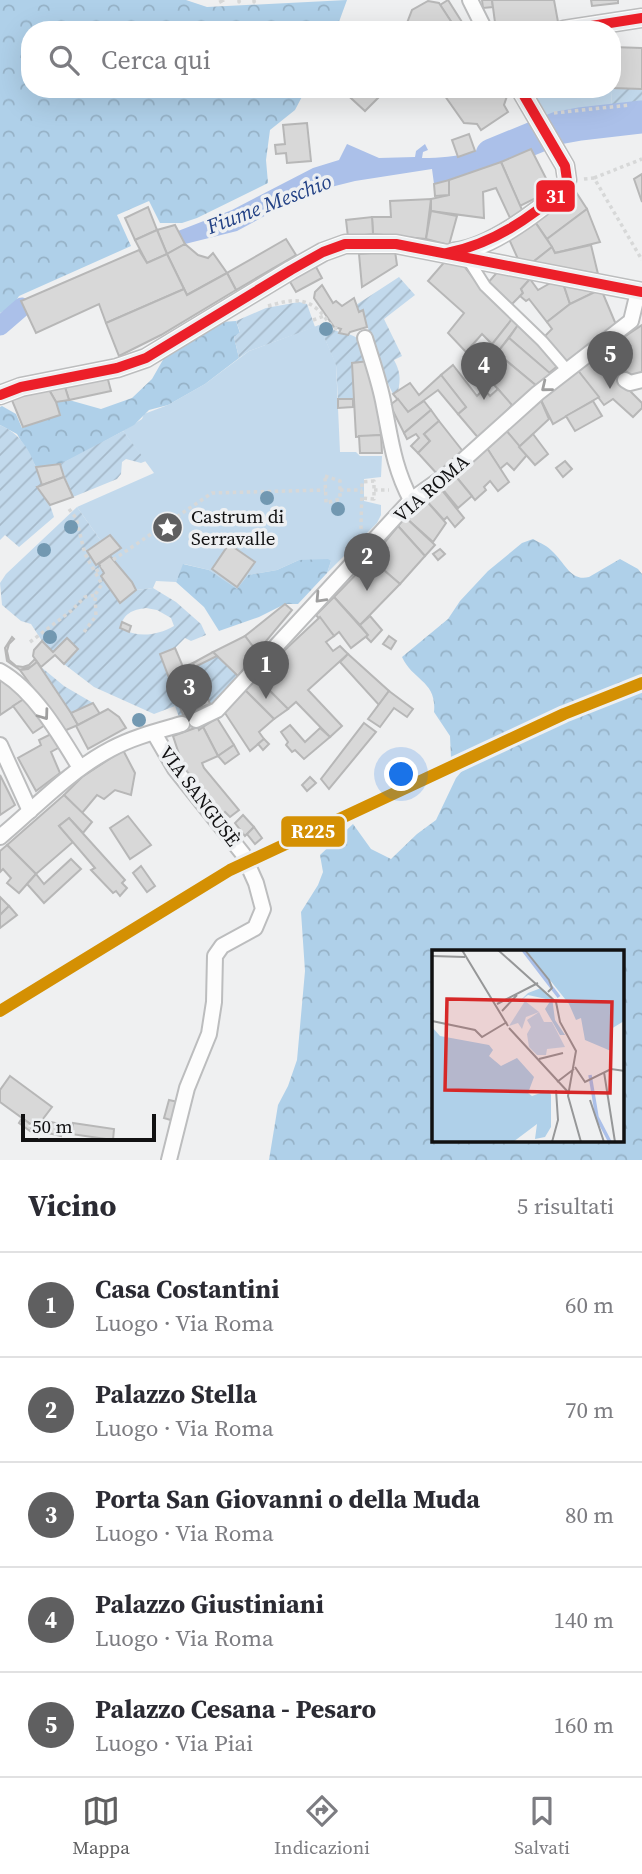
<!DOCTYPE html>
<html lang="it">
<head>
<meta charset="utf-8">
<style>
  :root { --surface:#fff; --page:#f7f7f7; --text:#2b2b33; --muted:#7c7c81; --line:#e1e1e2; --accent:#5f5f60 }
  body { margin:0; font-family:"Source Serif 4",serif; background:var(--page); color:var(--text) }
  .scale { position:absolute; left:21px; bottom:18px; width:135px; box-sizing:border-box; padding-left:7px; border:4px solid #111112; border-top:0; font-size:19px; line-height:24px; white-space:nowrap; color:#111112; -webkit-text-stroke:5px #eef0f2; paint-order:stroke }
  .you { position:absolute; left:402px; top:775px; width:24px; height:24px; margin:-18px; border:5px solid #fff; border-radius:50%; background:#1a73e8; box-shadow:0 0 0 10px #1a73e833 }
  .badge { display:grid; place-items:center; width:46px; height:46px; border-radius:50%; background:var(--accent); color:#fff; font-size:23px; font-weight:700 }
  .pin { position:absolute; translate:-50% -58px; filter:drop-shadow(0 2px 4px #0008) }
  .pin::after { content:''; position:absolute; top:37px; width:24px; height:21px; background:inherit; clip-path:polygon(0 0,100% 0,50% 100%) }
  .list { margin:0; padding:0; list-style:none }
  h2 { display:flex; justify-content:space-between; align-items:center; height:91px; margin:0; padding:0 28px; font-size:30px }
  h2 small { font-size:23px; font-weight:400; color:var(--muted) }
  .list li { display:grid; grid-template-columns:46px 1fr auto; gap:21px; align-items:center; box-sizing:border-box; height:105px; padding:0 28px; border-top:2px solid var(--line) }
  .list b { display:block; font-size:26px; white-space:nowrap }
  .list p { margin:0; font-size:23px; white-space:nowrap; color:var(--muted) }
  .list em { font-size:23px; font-style:normal; color:var(--muted) }
  .icon { flex:none; width:38px; height:38px; fill:none; stroke:currentColor; stroke-width:2; stroke-linecap:round; stroke-linejoin:round }
  .map { position:relative; flex:none; width:642px; height:1160px; overflow:hidden }
  .search { position:absolute; background:var(--surface); box-shadow:0 7px 28px #0002; left:21px; right:21px; top:21px; height:77px; display:flex; align-items:center; gap:18px; box-sizing:border-box; padding:0 24px; border-radius:28px; color:var(--muted); font-size:26px }
  .sheet { height:616px; background:var(--surface) }
  nav { display:flex; justify-content:space-around; align-items:center; box-sizing:border-box; height:98px; border-top:2px solid var(--line); background:var(--surface); font-size:19px; color:var(--muted) }
  nav a { display:grid; justify-items:center; gap:4px }
  nav .on { color:var(--accent) }
  .map>svg:first-child { display:block }
  .green { fill:#c2d9ec }
  .forest { fill:url(#forest-crowns); fill-rule:evenodd }
  .garden { fill:url(#garden-furrows); fill-rule:evenodd }
  .water { fill:#abc0e9 }
  .lines { fill:none; stroke-linecap:round; stroke-linejoin:round }
  .canal { stroke:#abc0e9; stroke-width:19 }
  .river { stroke:#abc0e9; stroke-width:33 }
  .building { fill:#d8d8d8; stroke:#b7b7b7; stroke-width:2 }
  .minor-tunnel { stroke:#cecfd0; stroke-width:14; stroke-dasharray:14 7; stroke-linecap:butt }
  .pedestrian-casing { stroke:#bcbdbe; stroke-width:14 }
  .minor-casing { stroke:#bcbdbe; stroke-width:18 }
  .tertiary-casing { stroke:#bcbdbe; stroke-width:21 }
  .path { stroke:#d7d8d8; stroke-width:3.5; stroke-dasharray:3.5 3.5; stroke-linecap:butt }
  .pedestrian { stroke:#fdfdfd; stroke-width:10 }
  .minor { stroke:#fdfdfd; stroke-width:14 }
  .tertiary { stroke:#fdfdfd; stroke-width:18 }
  .bus-1-casing { stroke:#eef0f2; stroke-width:16 }
  .bus-1 { stroke:#ec1f29; stroke-width:10 }
  .rail-1-casing { stroke:#eef0f2; stroke-width:18 }
  .rail-1 { stroke:#d49003; stroke-width:12 }
  .tree { fill:#7298b1 }
  .oneway { stroke:#9f9f9f }
  .labels { text-anchor:middle; stroke-width:7; stroke-linejoin:round; paint-order:stroke }
  .street-label { font-size:19px; fill:#111112; stroke:#eef0f2 }
  .poi-label { font-size:19px; fill:#111112; stroke:#eef0f2; text-anchor:start }
  .water-label { font-size:21px; font-style:italic; fill:#224185; stroke:#eef0f2 }
  .inset-river { fill:none; stroke:#abc0e9; stroke-width:3.5 }
  .inset-road { fill:none; stroke:#969798; stroke-width:2 }
  .view { fill:#d62828; fill-opacity:0.15; stroke:#d62828; stroke-width:3.5 }
  .inset-edge { fill:none; stroke:#111112; stroke-width:3.5 }
  .line-badge { stroke:#eef0f2; stroke-width:2.5 }
  .badge-label { font-size:19px; text-anchor:middle; font-weight:bold; fill:#fff }
</style>
</head>
<body>
<div class="map">
<svg width="642" height="1160" viewBox="0 0 642 1160">
  <defs>
    <pattern id="forest-crowns" width="20" height="18" patternUnits="userSpaceOnUse" patternTransform="scale(1.75)"><rect width="20" height="18" fill="#afd0e9"/><path d="M2 6a3 3 0 1 1 6 0M12 15a3 3 0 1 1 6 0" fill="none" stroke="#96b2c7"/></pattern>
    <pattern id="garden-furrows" width="10" height="10" patternUnits="userSpaceOnUse" patternTransform="scale(1.75)"><rect width="10" height="10" fill="#c2d9ec"/><path d="M-1 1l2-2M0 10L10 0M9 11l2-2" fill="none" stroke="#a6b9c9"/></pattern>
  </defs>
  <rect width="100%" height="100%" fill="#eff0f1"/>
  <g class="green">
    <polygon points="531,89 612,91 611,105 630,104 630,108 548,116"/>
    <polygon points="319,325 336,364 340,452 356,452 360,456 382,456 381,477 364,479 364,501 381,505 381,515 377,523 327,573 331,561 299,560 277,570 248,575 237,590 209,570 184,564 176,582 156,581 153,588 136,590 132,582 110,556 121,548 110,535 101,541 77,507 154,473 123,431 142,419 144,414 168,405 205,384 249,351"/>
  </g>
  <g class="forest">
    <polygon points="0,0 186,0 207,7 347,0 336,30 30,30 30,89 306,89 295,110 270,130 266,160 268,183 197,218 182,223 160,223 149,201 117,215 131,246 19,296 13,306 0,313"/>
    <polygon points="236,321 240,333 234,337 239,358 205,384 168,405 149,410 134,425 78,456 60,464 36,467 17,434 0,425 0,407 2,406 16,414 22,428 60,415 56,402 69,400 101,409 132,398 152,379 164,358 221,322"/>
    <path d="M533,539C540,543 548,546 553,552C565,563 571,582 589,577L620,559L638,569L642,574V1160H269L278,1105L288,1086L297,1060L305,971L301,912L318,885L323,872L320,855L353,824L371,849L391,859L417,834L436,820L456,778L466,766L451,758L450,736L434,712C437,681 413,681 402,657L448,619L460,601L488,571L522,543ZM434,952H623V1141H434Z"/>
    <polygon points="328,559 331,561 327,573 298,604 285,604 259,617 219,631 204,607 176,582 183,564 209,570 237,589 248,575 277,570 299,560"/>
  </g>
  <g class="garden">
    <polygon points="612,88 642,89 642,106 630,108 630,104 611,106"/>
    <path d="M399,277L415,295L384,319L402,356L394,360C400,371 401,379 398,391L393,394L377,361L363,311L359,312L356,305Z"/>
    <polygon points="299,302 307,304 315,327 249,351 239,358 234,337 240,332 236,321 266,308"/>
    <path d="M326,323C338,337 348,330 358,339C363,344 366,355 369,361L352,363L353,399H338L336,365L319,325Z"/>
    <path d="M0,425C26,436 34,460 42,485L37,488L50,505L54,517L19,547L5,535L0,540Z"/>
    <polygon points="123,431 146,461 141,463 126,459 122,462 121,474 117,479 73,497 60,464"/>
    <path d="M77,507L101,541L88,551L96,565L99,564L104,573L101,576L120,602L136,590L153,588L176,602L201,624L206,635L191,641L185,638L175,648L160,654L183,715L179,717L175,706L154,714L94,687L64,664L78,650L67,639L53,652L42,641L31,624L21,621L2,605L0,583L6,574ZM146,608L157,610L171,618L174,626C156,636 138,638 120,628C124,613 132,610 146,608Z"/>
    <polygon points="217,656 238,676 220,697 210,704 196,666"/>
    <polygon points="41,667 64,686 93,703 71,713"/>
  </g>
  <path class="water" d="M529,128L539,145C505,161 470,175 434,184L432,169L355,181L319,190L294,200L237,231L185,244L178,231L232,210L313,168L339,160L347,144L379,158L415,157L416,151L425,144L428,150L423,152L422,158C468,158 488,148 529,128Z"/>
  <g class="lines">
    <polyline class="canal" points="0,326 22,307"/>
    <polyline class="river" points="492,155 558,128 580,124 642,117"/>
  </g>
  <g class="building">
    <polygon points="448,0 467,30 454,26 440,5"/>
    <polygon points="482,0 492,0 493,7 483,8"/>
    <polygon points="492,0 554,0 558,22 496,30"/>
    <polygon points="591,0 618,0 618,3 592,6"/>
    <polygon points="428,1 439,3 454,26 463,30 411,30 407,23 412,10"/>
    <polygon points="612,47 642,48 642,89 612,88"/>
    <polygon points="341,89 387,89 365,111"/>
    <polygon points="440,89 506,89 508,93 504,105 508,112 481,130 477,124 464,123"/>
    <polygon points="307,123 311,161 287,163 286,153 276,154 275,145 285,144 283,125"/>
    <polygon points="469,134 475,151 458,157 452,140"/>
    <polygon points="531,149 552,190 520,206 501,162"/>
    <polygon points="501,162 523,212 510,218 496,188 483,192 484,218 431,211 431,199 449,195 449,180"/>
    <polygon points="642,174 642,202 634,179"/>
    <polygon points="449,180 449,195 435,196 434,184"/>
    <polygon points="574,189 587,209 547,239 533,219"/>
    <polygon points="431,199 426,239 373,234 372,217 391,217 390,201"/>
    <polygon points="148,207 157,230 135,240 125,218"/>
    <polygon points="587,209 600,242 555,253 547,239"/>
    <polygon points="431,211 457,216 449,245 426,239"/>
    <polygon points="372,217 373,234 348,237 346,220"/>
    <polygon points="533,219 552,247 533,262 518,259 509,239"/>
    <polygon points="175,225 185,244 167,254 157,230"/>
    <polygon points="157,230 167,254 147,263 135,240"/>
    <polygon points="286,239 296,255 236,290 227,273"/>
    <polygon points="185,244 198,255 208,258 213,253 227,273 187,295 167,254"/>
    <polygon points="591,245 598,274 533,262 552,247 555,253"/>
    <polygon points="139,250 147,263 167,254 184,289 106,323 99,304 36,333 21,301"/>
    <polygon points="395,251 397,265 362,287 359,254"/>
    <polygon points="447,259 460,261 478,284 512,319 492,344 482,334 466,352 448,333 464,313 428,281"/>
    <polygon points="315,265 322,278 296,292 289,280"/>
    <polygon points="499,270 526,275 530,279 521,289 523,293 509,307 487,284"/>
    <polygon points="227,273 236,290 161,335 119,356 106,323 184,289 187,295"/>
    <polygon points="530,279 538,290 554,281 563,283 570,304 547,322 529,299 526,301 520,296 523,293 521,289"/>
    <polygon points="563,283 599,290 570,304"/>
    <polygon points="322,285 333,303 336,301 342,306 354,298 359,312 363,310 367,327 350,332 348,335 339,333 341,329 334,327 314,298 315,292"/>
    <polygon points="601,289 617,327 566,367 542,339 552,329 547,322 570,304"/>
    <polygon points="512,319 518,325 497,353 490,347"/>
    <polygon points="518,325 538,343 560,364 549,373 509,338"/>
    <polygon points="642,325 642,377 630,377 609,347"/>
    <polygon points="509,338 551,374 538,387 497,353"/>
    <polygon points="609,347 630,377 621,382 642,403 642,408 633,417 613,399 604,405 576,368"/>
    <polygon points="497,353 538,387 516,410 482,371"/>
    <polygon points="369,361 378,401 381,435 356,437 352,363"/>
    <polygon points="453,365 477,396 484,389 490,396 498,389 512,405 480,440 458,414 466,407 441,375"/>
    <polygon points="576,368 599,397 553,424 539,396"/>
    <polygon points="441,375 466,407 458,414 438,390 408,412 393,394 410,383 419,395"/>
    <polygon points="107,376 111,391 69,400 64,384"/>
    <polygon points="64,384 69,400 56,402 48,388"/>
    <polygon points="48,388 56,402 60,415 23,427 11,398"/>
    <polygon points="539,396 549,419 519,447 505,429"/>
    <polygon points="338,399 353,399 353,407 338,408"/>
    <polygon points="398,399 408,412 424,401 431,410 404,433 390,405"/>
    <polygon points="593,401 602,416 575,431 566,416"/>
    <polygon points="431,410 439,421 424,434 430,441 418,453 411,446 419,438 416,434 407,439 404,433"/>
    <polygon points="439,421 465,454 439,476 418,453 430,441 424,434"/>
    <polygon points="505,429 527,455 514,470 507,463 500,469 485,445"/>
    <polygon points="533,434 548,454 535,465 519,447"/>
    <polygon points="381,435 382,453 360,453 359,436"/>
    <polygon points="485,445 509,482 498,491 490,481 484,487 486,490 475,500 453,473"/>
    <polygon points="565,461 572,469 563,477 556,468"/>
    <polygon points="60,464 64,477 42,485 36,467"/>
    <polygon points="453,473 472,496 458,508 439,485"/>
    <polygon points="64,477 73,497 50,505 37,487"/>
    <polygon points="437,484 464,518 455,527 447,517 444,520 423,497"/>
    <polygon points="423,497 446,523 433,542 405,517"/>
    <polygon points="405,517 435,545 425,556 398,526"/>
    <polygon points="398,526 425,556 400,584 371,559"/>
    <polygon points="110,535 121,548 96,565 87,551"/>
    <polygon points="229,544 255,562 237,587 212,569"/>
    <polygon points="440,549 445,554 438,560 433,554"/>
    <polygon points="110,556 132,582 136,590 120,603 101,576 104,573 99,564"/>
    <polygon points="371,559 400,584 360,625 334,597"/>
    <polygon points="334,597 368,635 351,648 339,632 334,636 316,615"/>
    <polygon points="285,604 292,610 257,652 245,636"/>
    <polygon points="370,616 382,630 371,642 366,637 368,635 360,625"/>
    <polygon points="320,617 334,636 326,642 333,651 340,646 348,654 308,690 342,726 330,737 296,702 288,709 256,677"/>
    <polygon points="122,622 131,626 129,632 120,628"/>
    <polygon points="245,636 257,652 238,676 213,652"/>
    <polygon points="389,636 396,641 391,649 383,644"/>
    <polygon points="12,637 14,639 9,644 7,651 9,660 16,666 23,667 29,665 35,659 37,662 33,666 20,670 7,661 5,648"/>
    <polygon points="67,638 78,649 64,664 55,655 41,667 33,656 34,650 42,641 53,652"/>
    <polygon points="175,648 183,667 193,663 196,666 210,704 183,715 160,654"/>
    <polygon points="213,652 217,656 195,667 193,663"/>
    <polygon points="348,654 389,691 379,705 340,662"/>
    <polygon points="37,662 71,713 78,725 64,731 20,670 28,669"/>
    <polygon points="256,677 288,709 274,719 244,689"/>
    <polygon points="0,678 13,685 24,699 0,715"/>
    <polygon points="244,689 274,719 259,732 264,739 250,751 223,710"/>
    <polygon points="389,691 413,709 407,717 394,708 380,727 368,719"/>
    <polygon points="24,699 45,725 33,733 13,706"/>
    <polygon points="93,703 100,714 78,725 71,713"/>
    <polygon points="108,709 119,717 126,728 88,749 76,726"/>
    <polygon points="193,711 198,727 185,732 179,717"/>
    <polygon points="217,718 234,745 218,756 203,727"/>
    <polygon points="364,723 376,732 329,789 321,779"/>
    <polygon points="290,725 305,742 320,728 330,737 304,759 295,750 292,752 286,745 288,742 281,732"/>
    <polygon points="198,727 199,730 203,727 218,756 202,763 204,768 239,810 230,817 225,812 219,818 188,781 173,736"/>
    <polygon points="51,734 60,747 51,752 60,773 36,791 18,758 41,745 39,740"/>
    <polygon points="264,739 269,744 263,750 258,744"/>
    <polygon points="234,745 239,754 225,764 218,756"/>
    <polygon points="123,750 135,773 131,795 115,790 104,799 97,795 82,813 64,795 82,777"/>
    <polygon points="0,775 15,805 0,815"/>
    <polygon points="310,777 316,783 307,791 302,785"/>
    <polygon points="64,795 92,822 83,833 69,818 59,826 73,842 36,874 7,845"/>
    <polygon points="243,815 254,827 245,836 235,823"/>
    <polygon points="128,816 151,845 130,859 110,828"/>
    <polygon points="69,818 125,880 122,883 127,888 120,896 116,891 113,893 91,870 95,868 59,826"/>
    <polygon points="254,827 262,838 255,844 247,834"/>
    <polygon points="7,845 36,874 19,893 7,883 11,878 3,869 0,872 0,851"/>
    <polygon points="71,859 81,869 44,903 27,884 36,874 44,884"/>
    <polygon points="141,866 155,886 147,892 133,873"/>
    <polygon points="0,897 9,906 0,915"/>
    <polygon points="9,906 17,915 0,928 0,915"/>
    <polygon points="10,1076 52,1107 36,1128 0,1102 0,1090"/>
    <polygon points="169,1100 178,1102 174,1121 164,1118"/>
    <polygon points="22,1118 33,1126 30,1131 19,1123"/>
    <polygon points="51,1122 63,1125 61,1136 48,1133"/>
    <polygon points="73,1123 114,1129 113,1140 71,1134"/>
  </g>
  <g class="lines">
    <polyline class="minor-tunnel" points="604,350 625,380"/>
    <defs>
      <polyline id="pedestrian" points="472,258 471,264 485,286 542,341 567,370"/>
      <g id="minor">
        <polyline points="470,0 485,30"/>
        <path d="M365,338C372,361 380,383 384,406C391,441 394,468 411,500"/>
        <polyline points="625,380 630,383 642,380"/>
        <path d="M0,671C34,690 60,735 80,768"/>
        <polyline points="196,720 217,710 411,500 449,473 538,393 631,321 638,292"/>
        <polyline points="154,733 175,769 243,854 256,883 263,909 255,928 222,946 215,956 214,1002 209,1034 187,1088 169,1160"/>
        <polyline points="0,745 30,811"/>
        <path d="M0,837C36,807 69,771 111,749C133,737 158,731 182,724"/>
      </g>
      <g id="tertiary">
        <polyline points="564,30 642,18"/>
        <path d="M454,252C490,248 537,212 565,188L567,180L565,166L520,89"/>
        <polyline points="0,395 21,387 117,368 146,358 291,270 323,252 345,244 396,244 642,292"/>
      </g>
    </defs>
    <use href="#pedestrian" class="pedestrian-casing"/>
    <use href="#minor" class="minor-casing"/>
    <use href="#tertiary" class="tertiary-casing"/>
    <g class="path">
      <polyline points="220,0 222,4 223,0"/>
      <polyline points="239,0 239,2 240,0"/>
      <polyline points="254,0 254,2 255,0"/>
      <polyline points="554,113 630,105"/>
      <polyline points="594,178 642,159"/>
      <polyline points="584,179 594,178 642,260"/>
      <path d="M268,306C292,299 307,296 324,316C329,323 332,328 340,330"/>
      <polyline points="313,320 324,316"/>
      <polygon points="325,476 340,481 340,499 326,503"/>
      <polyline points="340,490 362,490"/>
      <polyline points="374,490 389,490"/>
      <polyline points="69,509 76,518 85,554 95,572 212,493 325,490"/>
      <polyline points="361,529 362,482 374,481 374,499 362,498"/>
      <polyline points="84,632 96,616 95,595 102,584 95,572"/>
      <polyline points="30,642 71,611 85,597 95,595"/>
    </g>
    <use href="#pedestrian" class="pedestrian"/>
    <use href="#minor" class="minor"/>
    <use href="#tertiary" class="tertiary"/>
    <defs>
      <g id="bus-1">
        <polyline points="566,30 642,18"/>
        <path d="M447,253C493,244 530,218 565,188L567,180L565,166L520,89"/>
        <polyline points="0,395 21,387 117,368 146,358 291,270 323,252 345,244 396,244 642,292"/>
      </g>
    </defs>
    <use href="#bus-1" class="bus-1-casing"/>
    <use href="#bus-1" class="bus-1"/>
    <defs>
      <polyline id="rail-1" points="0,1011 230,870 564,714 642,683"/>
    </defs>
    <use href="#rail-1" class="rail-1-casing"/>
    <use href="#rail-1" class="rail-1"/>
  </g>
  <g class="tree">
    <circle cx="326" cy="329" r="7"/>
    <circle cx="267" cy="498" r="7"/>
    <circle cx="338" cy="509" r="7"/>
    <circle cx="71" cy="527" r="7"/>
    <circle cx="44" cy="550" r="7"/>
    <circle cx="50" cy="637" r="7"/>
    <circle cx="139" cy="720" r="7"/>
  </g>
  <defs><path id="oneway-chevron" d="M-2-3.5L2.5 0L-2 3.5" fill="none" stroke-width="1.6" stroke-linecap="round" stroke-linejoin="round" transform="scale(1.75)"/></defs>
  <g class="oneway">
    <use href="#oneway-chevron" transform="translate(546 387) rotate(141)"/>
    <use href="#oneway-chevron" transform="translate(320 598) rotate(133)"/>
    <use href="#oneway-chevron" transform="translate(44 715) rotate(54)"/>
  </g>
  <defs>
    <symbol id="sight-disc" viewBox="-11 -11 22 22"><circle r="9.5" fill="#5f5f60" stroke="#eef0f2"/><path d="M0-6L1.8-2.2L6-1.7L2.9 1.2L3.7 5.4L0 3.3L-3.7 5.4L-2.9 1.2L-6-1.7L-1.8-2.2Z" fill="#fff"/></symbol>
  </defs>
  <g fill-rule="evenodd">
    <use href="#sight-disc" x="150" y="510" width="35" height="35"/>
  </g>
  <g class="labels">
    <g class="street-label">
      <text transform="translate(431 488) rotate(-41)" y="7">VIA ROMA</text>
      <text transform="translate(200 796) rotate(53)" y="7">VIA SANGUSÈ</text>
    </g>
    <g class="poi-label">
      <text x="191" y="523">Castrum di<tspan x="191" dy="22">Serravalle</tspan></text>
    </g>
    <g class="water-label">
      <text transform="translate(269 204) rotate(-21)" y="7">Fiume Meschio</text>
    </g>
  </g>
  <g transform="translate(432 950)">
    <rect width="192" height="192" fill="#eff0f1"/>
    <path d="M107,62L112,72H120L133,97L115,99L114,105H105L97,97L95,84L99,77L95,70Z" fill="#c2d9ec"/>
    <path d="M94,0H192V71L179,79V101L153,90L149,68L144,70L137,54ZM109,38L120,47L123,70L133,85H128L113,59L119,50L96,45L88,51L96,43ZM0,77L8,86L57,95L61,100L57,106L69,116L85,108L102,127L96,143L100,146L117,140L119,145V177L113,187L103,189L105,174L81,192H0Z" fill="#afd0e9"/>
    <path d="M93,51L107,62L94,67L90,79L86,73L77,76Z" fill="#c2d9ec"/>
    <path class="inset-river" d="M91,0L127,47M158,125L165,167L178,192"/>
    <path class="inset-road" d="M30,0L76,76M66,0L124,52L128,72L144,101L136,146L149,192M93,0L117,30L120,38L116,42M0,6L33,7M65,54L106,33M70,61L85,45M0,71L43,80L50,87L75,72M77,78L136,142M107,109L131,103M143,117L153,132L179,119L193,121M172,122L183,192M125,132L142,119M158,150L172,192M120,192L126,170L124,140"/>
    <path class="view" d="M15,49L180,52L178,143L13,140Z"/>
    <rect width="192" height="192" class="inset-edge"/>
  </g>
  <g class="line-badge">
    <rect x="535" y="179" width="41" height="34" rx="7" fill="#ec1f29"/>
    <rect x="280" y="815" width="66" height="33" rx="7" fill="#d49003"/>
  </g>
  <g class="badge-label">
    <text x="556" y="203">31</text>
    <text x="313" y="838">R225</text>
  </g>
</svg>
<div class="scale">50 m</div>
<div class="you"></div>
<div class="pin badge" style="left:266px;top:699px">1</div>
<div class="pin badge" style="left:367px;top:591px">2</div>
<div class="pin badge" style="left:189px;top:722px">3</div>
<div class="pin badge" style="left:484px;top:400px">4</div>
<div class="pin badge" style="left:610px;top:389px">5</div>
<div class="search"><svg class="icon" aria-label="search" viewBox="0 0 24 24"><circle cx="10" cy="10" r="6"/><path d="M15 15l6 6"/></svg>Cerca qui</div>
</div>
<section class="sheet">
<h2>Vicino<small>5 risultati</small></h2>
<ul class="list">
<li><span class="badge">1</span><div><b>Casa Costantini</b><p>Luogo · Via Roma</p></div><em>60 m</em></li>
<li><span class="badge">2</span><div><b>Palazzo Stella</b><p>Luogo · Via Roma</p></div><em>70 m</em></li>
<li><span class="badge">3</span><div><b>Porta San Giovanni o della Muda</b><p>Luogo · Via Roma</p></div><em>80 m</em></li>
<li><span class="badge">4</span><div><b>Palazzo Giustiniani</b><p>Luogo · Via Roma</p></div><em>140 m</em></li>
<li><span class="badge">5</span><div><b>Palazzo Cesana - Pesaro</b><p>Luogo · Via Piai</p></div><em>160 m</em></li>
</ul>
</section>
<nav>
<a class="on"><svg class="icon" aria-label="map" viewBox="0 0 24 24"><path d="M3 6l6-2 6 2 6-2v14l-6 2-6-2-6 2zM9 4v14M15 6v14"/></svg>Mappa</a>
<a><svg class="icon" aria-label="directions" viewBox="0 0 24 24"><path d="M12 3l9 9-9 9-9-9zM9 14v-3h6M13 9l2 2-2 2"/></svg>Indicazioni</a>
<a><svg class="icon" aria-label="saved" viewBox="0 0 24 24"><path d="M7 4h10v16l-5-4-5 4z"/></svg>Salvati</a>
</nav>
</body>
</html>
